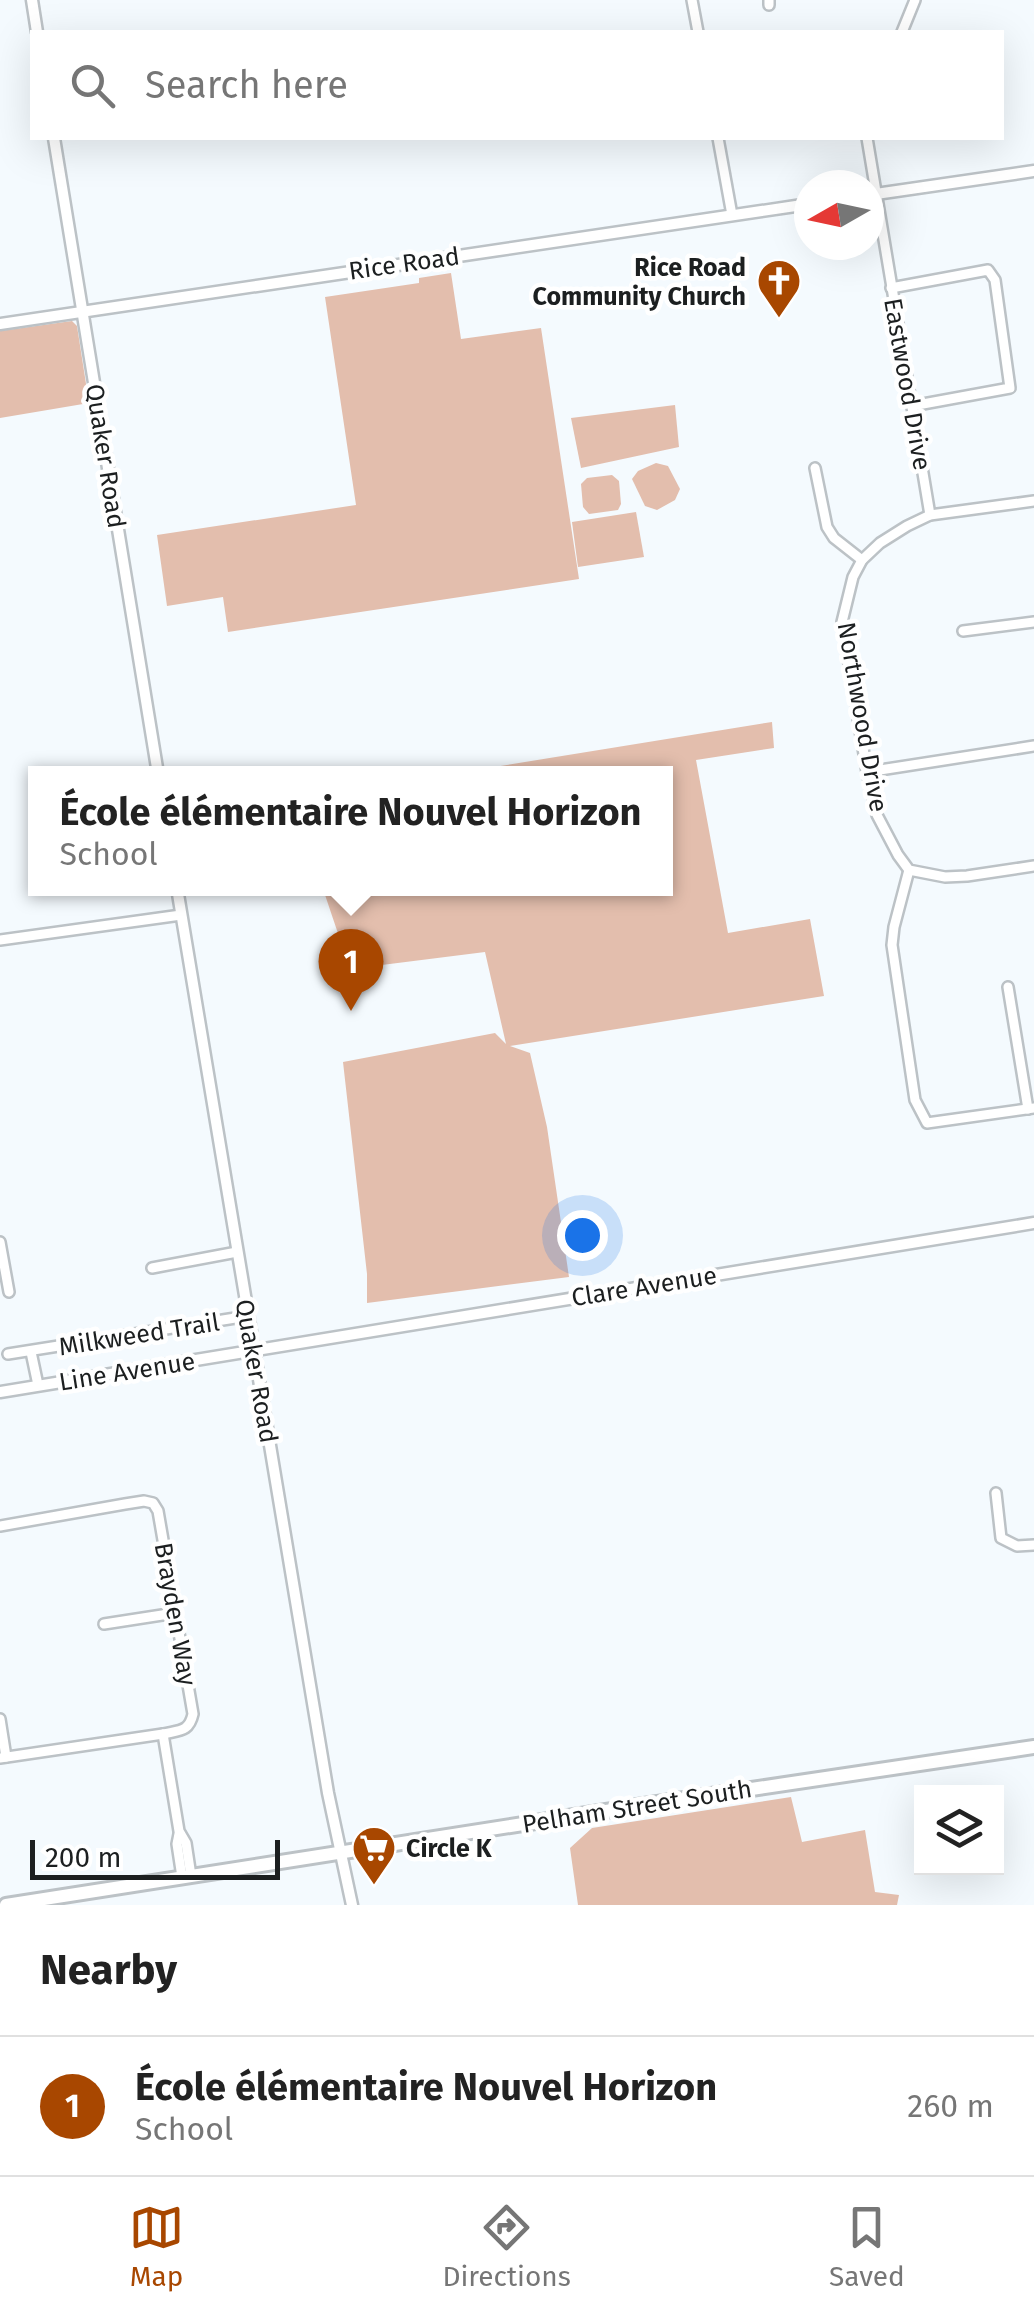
<!DOCTYPE html>
<html lang="en">
<head>
<meta charset="utf-8">
<style>
  :root { --surface:#fff; --page:#f2f2f2; --text:#222; --muted:#767676; --line:#e0e0e0; --accent:#a84700 }
  body { margin:0; font-family:"Fira Sans",sans-serif; background:var(--page); color:var(--text) }
  .controls { position:absolute; right:30px; bottom:30px; display:grid; overflow:hidden; border-radius:0px; box-shadow:0 10px 40px #0002 }
  .controls button { width:90px; height:90px; display:grid; place-items:center; padding:0; border:0; border-bottom:2px solid var(--line); background:var(--surface); color:var(--text); font:50px sans-serif }
  .compass { position:absolute; left:794px; top:170px; width:90px; height:90px; border-radius:50%; background:var(--surface); box-shadow:0 10px 40px #0002; rotate:261deg }
  .scale { position:absolute; left:30px; bottom:25px; width:250px; box-sizing:border-box; padding-left:10px; border:5px solid #1c1f20; border-top:0; font-size:28px; line-height:35px; white-space:nowrap; color:#1c1f20; -webkit-text-stroke:8px #fff; paint-order:stroke }
  .you { position:absolute; left:582px; top:1235px; width:35px; height:35px; margin:-25px; border:8px solid #fff; border-radius:50%; background:#1a73e8; box-shadow:0 0 0 15px #1a73e833 }
  .badge { display:grid; place-items:center; width:65px; height:65px; border-radius:50%; background:var(--accent); color:#fff; font-size:32px; font-weight:700 }
  .pin { position:absolute; translate:-50% -82px; filter:drop-shadow(0 2px 5px #0008) }
  .pin::after { content:''; position:absolute; top:52px; width:35px; height:30px; background:inherit; clip-path:polygon(0 0,100% 0,50% 100%) }
  .popup { position:absolute; left:28px; top:766px; width:645px; height:130px; box-sizing:border-box; display:grid; place-content:center; border-radius:0px; background:var(--surface); filter:drop-shadow(0 2px 8px #0005); font-size:32px; white-space:nowrap; color:var(--muted) }
  .popup b { font-size:38px; color:var(--text) }
  .popup::after { content:''; position:absolute; left:50%; top:100%; margin-left:-20px; border:20px solid transparent; border-top-color:var(--surface) }
  .list { margin:0; padding:0; list-style:none }
  h2 { display:flex; justify-content:space-between; align-items:center; height:130px; margin:0; padding:0 40px; font-size:42px }
  h2 small { font-size:32px; font-weight:400; color:var(--muted) }
  .list li { display:grid; grid-template-columns:65px 1fr auto; gap:30px; align-items:center; box-sizing:border-box; height:140px; padding:0 40px; border-top:2px solid var(--line) }
  .list b { display:block; font-size:38px; white-space:nowrap }
  .list p { margin:0; font-size:32px; white-space:nowrap; color:var(--muted) }
  .list em { font-size:32px; font-style:normal; color:var(--muted) }
  .icon { flex:none; width:55px; height:55px; fill:none; stroke:currentColor; stroke-width:2; stroke-linecap:round; stroke-linejoin:round }
  .map { position:relative; flex:none; width:1034px; height:1905px; overflow:hidden }
  .search { position:absolute; background:var(--surface); box-shadow:0 10px 40px #0002; left:30px; right:30px; top:30px; height:110px; display:flex; align-items:center; gap:25px; box-sizing:border-box; padding:0 35px; border-radius:0px; color:var(--muted); font-size:38px }
  .sheet { height:270px; background:var(--surface) }
  nav { display:flex; justify-content:space-around; align-items:center; box-sizing:border-box; height:140px; border-top:2px solid var(--line); background:var(--surface); font-size:28px; color:var(--muted) }
  nav a { display:grid; justify-items:center; gap:5px }
  nav .on { color:var(--accent) }
  .map>svg:first-child { display:block }
  .green { fill:#e3bead }
  .lines { fill:none; stroke-linecap:round; stroke-linejoin:round }
  .minor-casing { stroke:#bcc2c6; stroke-width:14 }
  .tertiary-casing { stroke:#bcc2c6; stroke-width:15 }
  .secondary-casing { stroke:#bcc2c6; stroke-width:18 }
  .minor { stroke:#fff; stroke-width:9 }
  .tertiary { stroke:#fff; stroke-width:10 }
  .secondary { stroke:#fff; stroke-width:12 }
  .labels { text-anchor:middle; stroke-width:9; stroke-linejoin:round; paint-order:stroke }
  .street-label { font-size:25px; fill:#1c1f20; stroke:#fff }
  .poi-label { font-size:25px; font-weight:bold; fill:#1c1f20; stroke:#fff; text-anchor:end }
</style>
</head>
<body>
<div class="map">
<svg width="1034" height="1905" viewBox="0 0 1034 1905">
  <rect width="100%" height="100%" fill="#f4fafe"/>
  <g class="green">
    <polygon points="451,273 461,339 541,328 579,579 228,632 223,597 167,606 157,535 356,505 325,297 419,283 419,278"/>
    <polygon points="72,321 77,326 89,403 0,418 0,331"/>
    <polygon points="675,405 679,447 581,468 571,418"/>
    <polygon points="656,463 668,466 680,489 675,500 657,510 645,506 632,479 638,471"/>
    <polygon points="612,475 619,481 621,504 618,510 589,514 583,507 581,484 587,478"/>
    <polygon points="636,512 644,557 578,567 572,522"/>
    <polygon points="772,722 774,748 696,760 728,933 810,919 824,996 510,1046 530,1053 547,1127 569,1277 367,1303 367,1274 343,1062 495,1033 506,1044 485,952 350,969 323,889 666,888 666,774 457,773"/>
    <polygon points="791,1797 802,1842 865,1830 875,1892 899,1895 897,1905 578,1905 570,1848 592,1828"/>
  </g>
  <g class="lines">
    <defs>
      <g id="minor">
        <polyline points="692,0 698,32"/>
        <polyline points="769,0 769,5"/>
        <polyline points="902,32 915,0"/>
        <polyline points="718,138 732,215"/>
        <polyline points="867,138 930,515"/>
        <polyline points="891,288 988,270 995,280 1010,388 912,406"/>
        <polyline points="815,468 827,527 834,538 862,560"/>
        <polyline points="1034,501 930,515 907,526 880,543 862,560 853,577 842,622 867,772 877,815 898,855 909,870 945,877 967,876 1034,866"/>
        <polyline points="963,631 1034,622"/>
        <polyline points="867,772 1034,746"/>
        <polyline points="909,870 894,927 892,945 915,1100 927,1123 1034,1108"/>
        <polyline points="0,940 181,915"/>
        <polyline points="1008,987 1028,1109"/>
        <polyline points="0,1242 9,1292"/>
        <polyline points="152,1268 237,1252"/>
        <polyline points="31,1352 38,1385"/>
        <polyline points="8,1354 248,1316"/>
        <polyline points="996,1493 1001,1538 1017,1546 1034,1545"/>
        <path d="M0,1526L125,1504L144,1501L153,1503L158,1511L193,1714C189,1732 180,1730 163,1734L0,1758"/>
        <polyline points="104,1624 175,1613"/>
        <polyline points="0,1719 6,1757"/>
        <polyline points="163,1734 179,1831 186,1843 191,1876"/>
        <polyline points="179,1834 177,1844 182,1877"/>
      </g>
      <g id="tertiary">
        <polyline points="32,0 37,32"/>
        <polyline points="54,138 158,774"/>
        <polyline points="869,195 1034,171"/>
        <polyline points="0,324 809,204"/>
        <polyline points="177,888 328,1793 352,1905"/>
        <polyline points="0,1392 1034,1223"/>
      </g>
      <polyline id="secondary" points="6,1905 644,1805 1034,1747"/>
    </defs>
    <use href="#minor" class="minor-casing"/>
    <use href="#tertiary" class="tertiary-casing"/>
    <use href="#secondary" class="secondary-casing"/>
    <use href="#minor" class="minor"/>
    <use href="#tertiary" class="tertiary"/>
    <use href="#secondary" class="secondary"/>
  </g>
  <defs>
    <symbol id="church-pin" viewBox="-11 -11 22 30"><path d="M0 17L-7.5 6A9.5 9.5 0 1 1 7.5 6Z" fill="#a84700" stroke="#fff"/><path d="M-1.2-6h2.4v3.5h3.3v2.4h-3.3V6h-2.4V-.1h-3.3v-2.4h3.3Z" fill="#fff"/></symbol>
    <symbol id="supermarket-pin" viewBox="-11 -11 22 30"><path d="M0 17L-7.5 6A9.5 9.5 0 1 1 7.5 6Z" fill="#a84700" stroke="#fff"/><path d="M-6-5.5h2.5l.6 2H6L4.5 2H-2.5L-4.4-4H-6ZM-1.5 3.2a1.3 1.3 0 1 0 .1 0ZM3 3.2a1.3 1.3 0 1 0 .1 0Z" fill="#fff"/></symbol>
  </defs>
  <g fill-rule="evenodd">
    <use href="#church-pin" x="754" y="256" width="50" height="68"/>
    <use href="#supermarket-pin" x="349" y="1823" width="50" height="68"/>
  </g>
  <g class="labels">
    <g class="street-label">
      <text transform="translate(404 263) rotate(-8)" y="9">Rice Road</text>
      <text transform="translate(908 384) rotate(80)" y="9">Eastwood Drive</text>
      <text transform="translate(106 456) rotate(81)" y="9">Quaker Road</text>
      <text transform="translate(863 717) rotate(80)" y="9">Northwood Drive</text>
      <text transform="translate(644 1286) rotate(-9)" y="9">Clare Avenue</text>
      <text transform="translate(139 1334) rotate(-9)" y="9">Milkweed Trail</text>
      <text transform="translate(127 1371) rotate(-9)" y="9">Line Avenue</text>
      <text transform="translate(257 1371) rotate(80)" y="9">Quaker Road</text>
      <text transform="translate(176 1614) rotate(80)" y="9">Brayden Way</text>
      <text transform="translate(637 1806) rotate(-9)" y="9">Pelham Street South</text>
    </g>
    <g class="poi-label">
      <text x="746" y="276">Rice Road<tspan x="746" dy="29">Community Church</tspan></text>
      <text x="406" y="1857" text-anchor="start">Circle K</text>
    </g>
  </g>
</svg>
<div class="controls">
<button><svg class="icon" aria-label="layers" viewBox="0 0 24 24"><path d="M12 4l9 5-9 5-9-5zM3 14l9 5 9-5"/></svg></button>
</div>
<svg class="compass" viewBox="-18 -18 36 36"><path d="M0-13l5 13h-10z" fill="#e53935"/><path d="M0 13l5-13h-10z" fill="#767676"/></svg>
<div class="scale">200 m</div>
<div class="you"></div>
<div class="pin badge" style="left:351px;top:1011px">1</div>
<div class="popup"><b>École élémentaire Nouvel Horizon</b>School</div>
<div class="search"><svg class="icon" aria-label="search" viewBox="0 0 24 24"><circle cx="10" cy="10" r="6"/><path d="M15 15l6 6"/></svg>Search here</div>
</div>
<section class="sheet">
<h2>Nearby<small></small></h2>
<ul class="list">
<li><span class="badge">1</span><div><b>École élémentaire Nouvel Horizon</b><p>School</p></div><em>260 m</em></li>
</ul>
</section>
<nav>
<a class="on"><svg class="icon" aria-label="map" viewBox="0 0 24 24"><path d="M3 6l6-2 6 2 6-2v14l-6 2-6-2-6 2zM9 4v14M15 6v14"/></svg>Map</a>
<a><svg class="icon" aria-label="directions" viewBox="0 0 24 24"><path d="M12 3l9 9-9 9-9-9zM9 14v-3h6M13 9l2 2-2 2"/></svg>Directions</a>
<a><svg class="icon" aria-label="saved" viewBox="0 0 24 24"><path d="M7 4h10v16l-5-4-5 4z"/></svg>Saved</a>
</nav>
</body>
</html>
